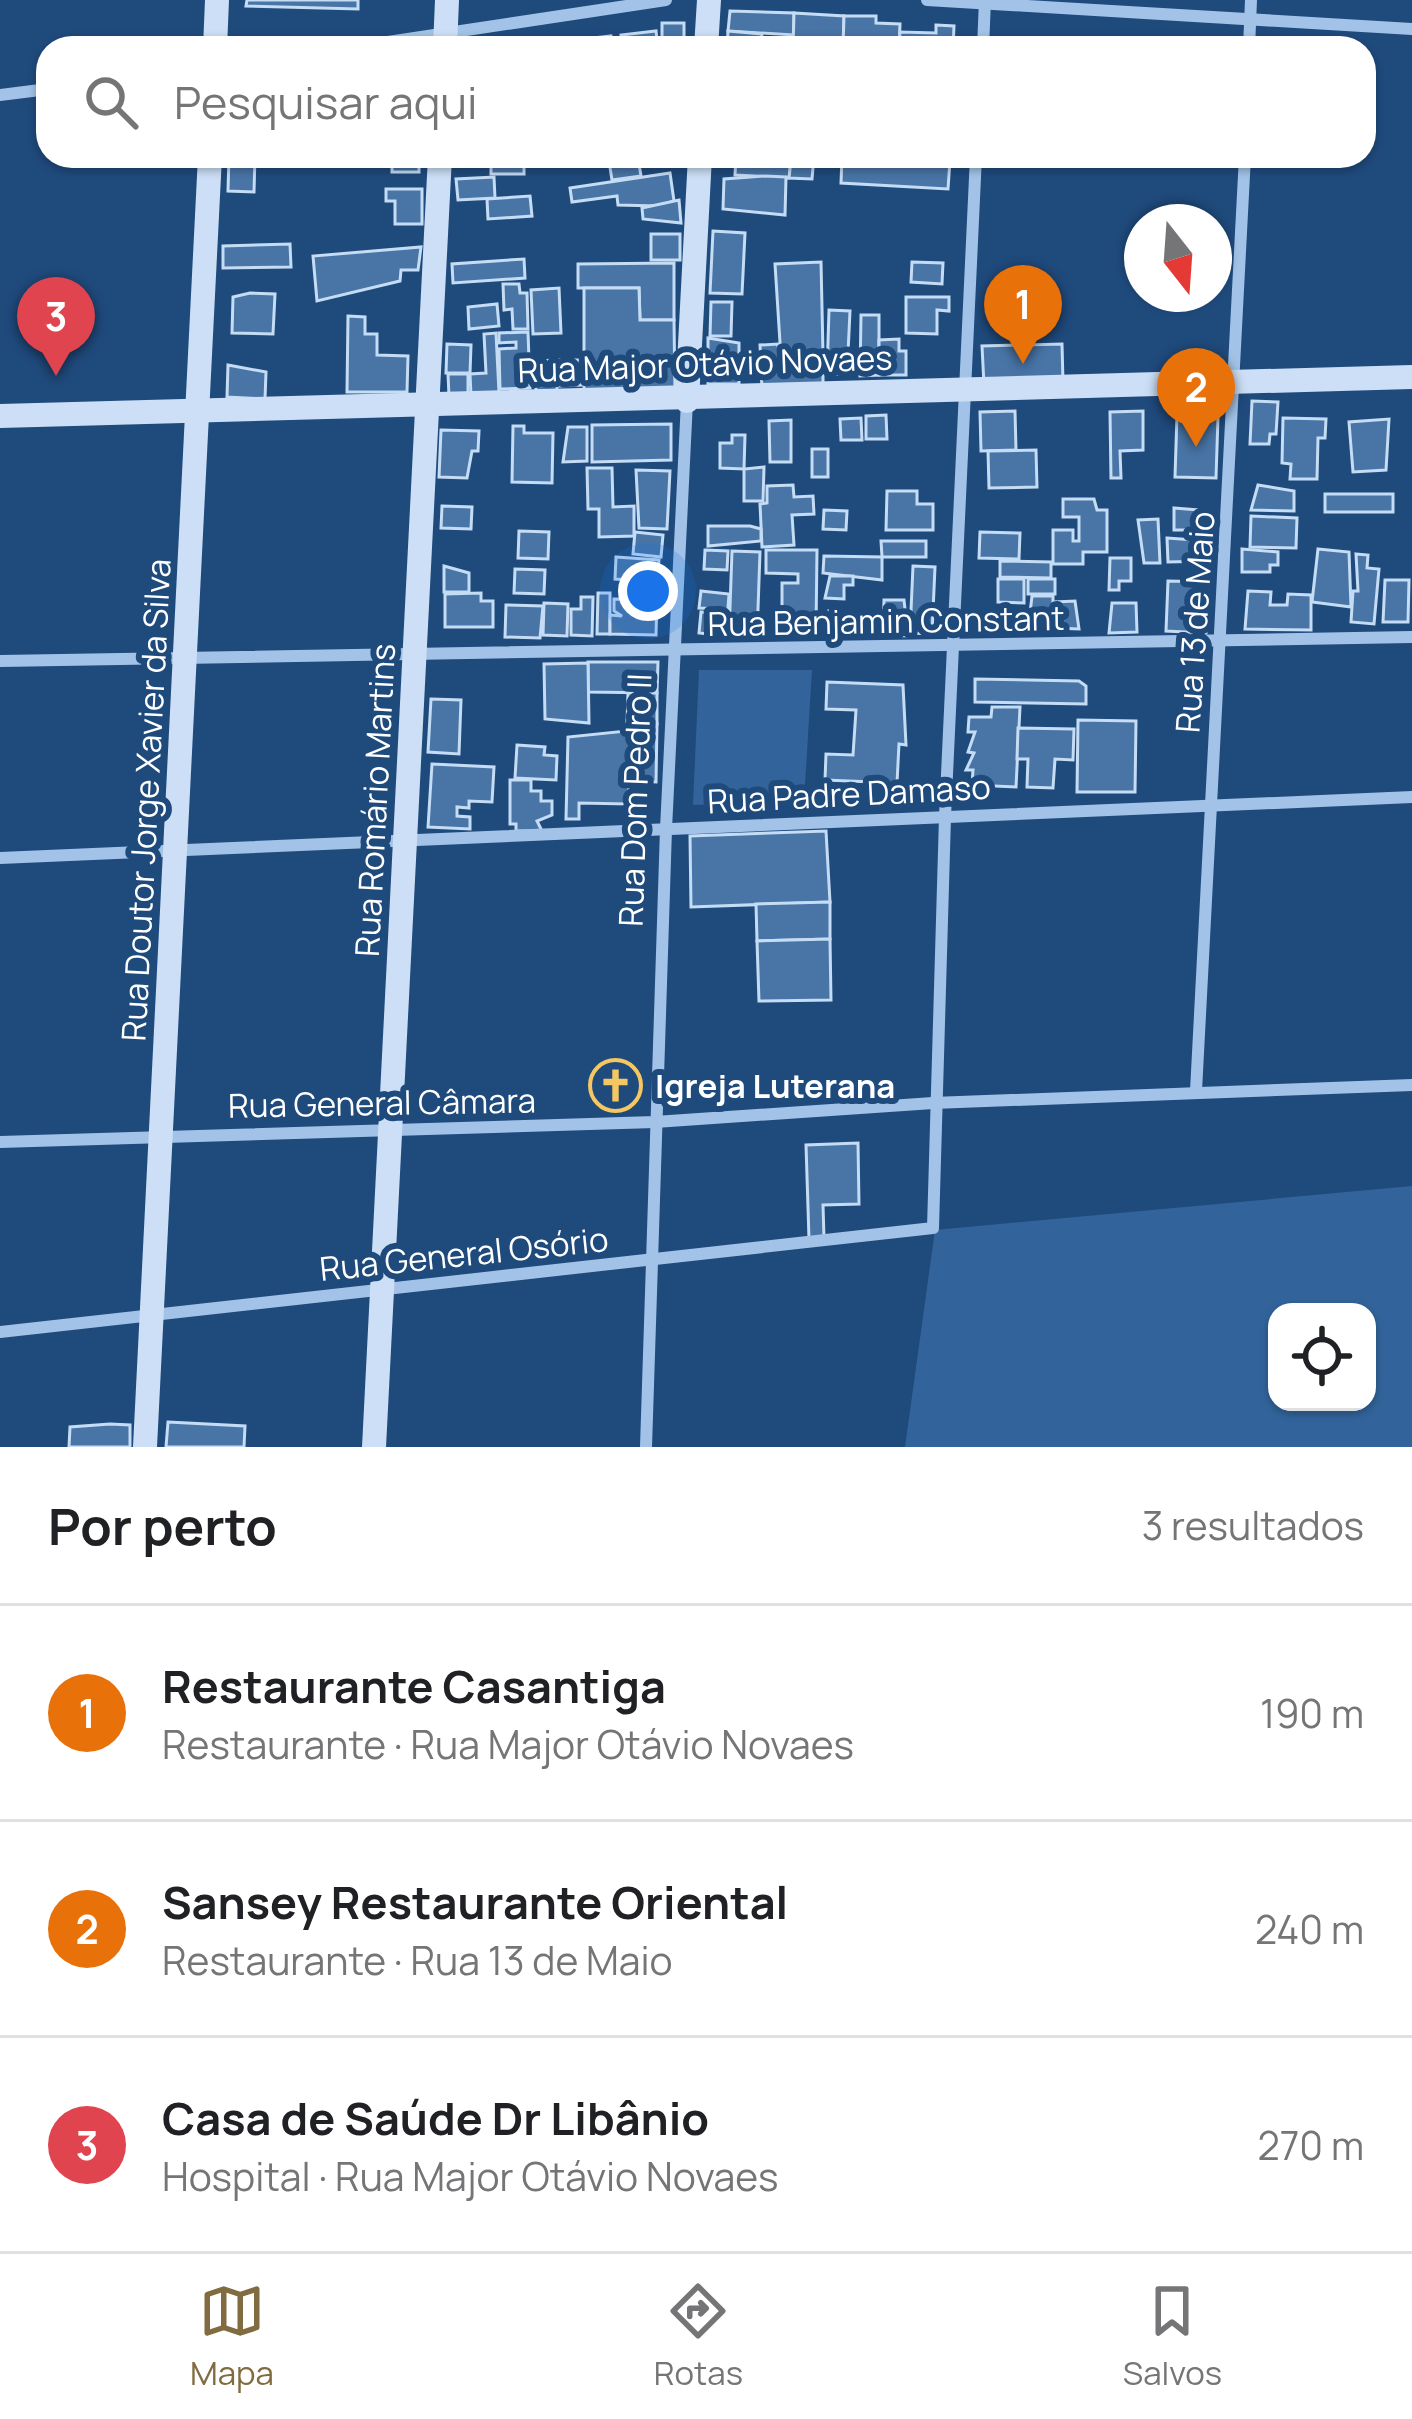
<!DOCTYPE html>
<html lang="pt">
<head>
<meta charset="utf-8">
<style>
  :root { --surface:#fff; --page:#f2f2f2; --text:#202124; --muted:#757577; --line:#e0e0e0; --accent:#806c40 }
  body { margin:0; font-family:Manrope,sans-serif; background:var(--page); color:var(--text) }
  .controls { position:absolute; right:36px; bottom:36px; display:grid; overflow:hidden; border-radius:24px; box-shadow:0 3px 9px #0004 }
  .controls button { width:108px; height:108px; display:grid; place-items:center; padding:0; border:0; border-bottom:3px solid var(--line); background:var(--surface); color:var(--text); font:60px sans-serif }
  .compass { position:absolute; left:1124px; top:204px; width:108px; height:108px; border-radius:50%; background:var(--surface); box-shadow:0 3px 9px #0004; rotate:163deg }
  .you { position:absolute; left:648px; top:591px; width:42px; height:42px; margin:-30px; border:9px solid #fff; border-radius:50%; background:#1a73e8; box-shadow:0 0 0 18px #1a73e833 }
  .badge { display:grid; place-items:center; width:78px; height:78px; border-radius:50%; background:var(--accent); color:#fff; font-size:39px; font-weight:700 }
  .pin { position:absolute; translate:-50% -99px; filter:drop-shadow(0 3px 6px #0008) }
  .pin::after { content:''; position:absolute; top:63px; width:42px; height:36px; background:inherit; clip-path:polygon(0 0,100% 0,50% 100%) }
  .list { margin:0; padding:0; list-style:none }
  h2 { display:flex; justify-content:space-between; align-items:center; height:156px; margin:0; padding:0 48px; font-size:51px }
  h2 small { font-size:39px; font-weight:400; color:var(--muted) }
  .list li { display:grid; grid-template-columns:78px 1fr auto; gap:36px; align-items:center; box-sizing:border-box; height:216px; padding:0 48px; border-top:3px solid var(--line) }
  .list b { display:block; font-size:45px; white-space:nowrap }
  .list p { margin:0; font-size:39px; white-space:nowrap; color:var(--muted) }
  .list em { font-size:39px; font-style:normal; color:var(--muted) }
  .icon { flex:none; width:66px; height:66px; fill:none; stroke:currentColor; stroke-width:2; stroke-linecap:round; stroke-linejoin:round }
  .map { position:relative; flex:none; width:1412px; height:1447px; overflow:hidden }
  .search { position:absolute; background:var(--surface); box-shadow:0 3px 9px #0004; left:36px; right:36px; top:36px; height:132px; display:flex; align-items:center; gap:30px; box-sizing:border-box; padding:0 42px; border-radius:36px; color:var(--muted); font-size:45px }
  .sheet { height:804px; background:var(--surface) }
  nav { display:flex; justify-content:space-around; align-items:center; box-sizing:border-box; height:168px; border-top:3px solid var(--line); background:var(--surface); font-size:33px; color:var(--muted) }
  nav a { display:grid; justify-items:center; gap:6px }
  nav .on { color:var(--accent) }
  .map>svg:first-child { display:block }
  .green { fill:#32649b; fill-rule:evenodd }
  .building { fill:#4874a6; stroke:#c5dcf5; stroke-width:3 }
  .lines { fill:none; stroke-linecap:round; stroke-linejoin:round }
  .street { stroke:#a2c3e7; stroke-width:12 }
  .secondary { stroke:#ccdff6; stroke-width:24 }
  .labels { text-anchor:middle; stroke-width:12; stroke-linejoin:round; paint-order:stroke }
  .street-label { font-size:33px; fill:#fff; stroke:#1f4a7c }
  .poi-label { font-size:33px; font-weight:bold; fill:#fff; stroke:#1f4a7c; text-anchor:start }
</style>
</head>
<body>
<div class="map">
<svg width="1412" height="1447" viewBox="0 0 1412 1447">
  <rect width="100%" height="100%" fill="#1f4a7c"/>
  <g class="green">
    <polygon points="699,670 812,670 804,801 693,805"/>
    <path d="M1412,1186V1447H905L935,1230ZM1277,1312H1367V1402H1277Z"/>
  </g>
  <g class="building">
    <polygon points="247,0 358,0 358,9 246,6"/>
    <polygon points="730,11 794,13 794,35 728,31"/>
    <polygon points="794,13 844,16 843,48 793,48"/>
    <polygon points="844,16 876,16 876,23 900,24 899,48 843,48"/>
    <rect x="662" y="23" width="22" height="25"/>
    <polygon points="936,25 954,26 953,48 899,48 900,32 936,33"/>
    <polygon points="656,31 658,48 623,48 621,35"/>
    <polygon points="728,31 762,34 760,48 727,48"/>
    <polygon points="611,36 614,48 586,48 584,39"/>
    <polygon points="229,156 255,156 254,192 228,191"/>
    <rect x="392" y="156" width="27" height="16"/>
    <polygon points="736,156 782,157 791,161 789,178 735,175"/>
    <polygon points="828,156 814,157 812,179 789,178 791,161 782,160 782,156"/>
    <polygon points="842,156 950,160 948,189 841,183"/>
    <polygon points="627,158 628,166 639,164 641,176 612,180 609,161"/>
    <polygon points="524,162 524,174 491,174 491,163"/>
    <polygon points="670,173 674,201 658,206 618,205 617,196 572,202 570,188"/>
    <polygon points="765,176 786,177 785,215 723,209 724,179"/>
    <polygon points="494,177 495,198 458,200 456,179"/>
    <polygon points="386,189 422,189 422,224 395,224 395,201 386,201"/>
    <polygon points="530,196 532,216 488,219 487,199"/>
    <polygon points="679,200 681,223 643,219 642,208"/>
    <polygon points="713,231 745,233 742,294 710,293"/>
    <rect x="651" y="234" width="29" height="26"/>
    <polygon points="290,244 291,267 223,268 223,246"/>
    <polygon points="421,247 418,270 401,270 400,281 317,301 313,256"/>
    <polygon points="524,259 525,278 453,283 452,264"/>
    <polygon points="821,262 823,354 781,358 775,264"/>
    <polygon points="912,262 943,263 942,284 911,282"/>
    <polygon points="674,263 674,320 640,320 639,288 578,288 578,264"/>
    <polygon points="503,284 519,284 520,293 527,293 528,329 513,329 512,309 504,310"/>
    <polygon points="559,288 561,333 533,334 531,290"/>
    <polygon points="584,288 639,288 640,320 674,320 675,394 584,394"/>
    <polygon points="250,293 275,294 273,334 232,333 233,297"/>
    <polygon points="906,297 949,297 949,311 937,310 937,334 906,333"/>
    <polygon points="711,302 732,302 731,336 710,336"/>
    <polygon points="497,304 499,326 469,329 468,307"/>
    <polygon points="829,310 850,311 847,374 827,374"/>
    <polygon points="861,315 879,315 879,375 860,376"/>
    <polygon points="348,316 365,317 365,334 377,334 377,355 408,356 407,392 347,392"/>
    <polygon points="528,332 530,388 500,389 499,349 516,348 516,342 499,343 499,333"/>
    <polygon points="496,333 499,393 471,395 470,374 486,373 484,334"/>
    <polygon points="708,338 739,343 739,384 708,384"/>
    <polygon points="899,339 899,351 906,351 906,375 879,375 879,340"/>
    <polygon points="447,344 471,345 470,373 446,373"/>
    <polygon points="778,344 778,359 823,358 823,387 762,389 760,345"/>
    <polygon points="1062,344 1063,382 984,385 982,346"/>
    <polygon points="557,360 557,391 536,391 535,361"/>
    <polygon points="559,360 581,360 581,385 560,386"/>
    <polygon points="228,365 266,372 265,399 227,397"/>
    <polygon points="448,374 468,374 468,396 449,396"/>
    <polygon points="1252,401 1278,402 1276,434 1270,434 1269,444 1250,444"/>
    <polygon points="1015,411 1016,450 981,451 980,412"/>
    <polygon points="1143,411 1143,450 1120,451 1121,478 1111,478 1110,412"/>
    <polygon points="886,415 887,439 866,439 866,416"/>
    <polygon points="1177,415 1218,417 1216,478 1175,477"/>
    <polygon points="861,418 862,440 841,440 840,419"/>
    <polygon points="1283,418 1326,419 1325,438 1318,438 1317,479 1290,479 1291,464 1282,463"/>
    <polygon points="1389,419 1386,470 1353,472 1349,422"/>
    <polygon points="791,420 791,462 770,462 769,421"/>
    <polygon points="671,424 671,460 592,462 592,425"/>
    <polygon points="513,426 524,426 524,433 553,433 552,483 512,482"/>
    <polygon points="568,427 587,427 587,461 563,462"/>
    <polygon points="441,430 479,431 478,451 472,451 467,478 439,477"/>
    <polygon points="732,435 745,435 744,469 720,468 720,443 732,443"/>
    <rect x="812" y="449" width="16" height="28"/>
    <polygon points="1036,450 1037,487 989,488 988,451"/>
    <polygon points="764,467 763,501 744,501 744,469"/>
    <polygon points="587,468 612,468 613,507 634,506 634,536 599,537 599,509 588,509"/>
    <polygon points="636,470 670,471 667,529 639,528"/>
    <polygon points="793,485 794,497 813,496 814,514 792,515 794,545 762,547 760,504 767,503 767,486"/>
    <polygon points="1258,485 1294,491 1294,511 1251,510"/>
    <polygon points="887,491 917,491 917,504 933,504 933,530 886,530"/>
    <rect x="1325" y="494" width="68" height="18"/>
    <polygon points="1063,499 1094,499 1097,510 1107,510 1107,552 1083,552 1083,564 1053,564 1053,530 1073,530 1073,541 1079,541 1079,517 1063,517"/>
    <polygon points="442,506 472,507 471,529 441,528"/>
    <polygon points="1174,508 1211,511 1211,530 1174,530"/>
    <polygon points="824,510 847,511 846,530 823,529"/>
    <polygon points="1251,516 1297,518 1296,548 1250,547"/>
    <polygon points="1158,519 1160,563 1144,563 1138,520"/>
    <polygon points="708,526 750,526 761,529 761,541 708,546"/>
    <polygon points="519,531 549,532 548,559 518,558"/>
    <polygon points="635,532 663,535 661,557 633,554"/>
    <polygon points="980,532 1020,533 1019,559 979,558"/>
    <polygon points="1167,538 1208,541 1209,561 1168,562"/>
    <polygon points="881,541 926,541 926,557 882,557"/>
    <polygon points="1242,549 1278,552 1278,565 1270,565 1270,572 1242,572"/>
    <polygon points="1318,549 1349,552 1351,607 1312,602"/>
    <polygon points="705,550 728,551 727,570 704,569"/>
    <polygon points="766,550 817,550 816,629 782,629 782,583 798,583 798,574 766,573"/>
    <polygon points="732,551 760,552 757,637 729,636"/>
    <polygon points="1356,554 1368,555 1367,568 1379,569 1374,624 1351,622 1353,591 1358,591"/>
    <polygon points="824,556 882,557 882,580 823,573"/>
    <polygon points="616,557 659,560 657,582 615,579"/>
    <polygon points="1110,558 1131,558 1131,581 1119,581 1119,590 1109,590"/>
    <polygon points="1000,561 1051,562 1051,578 1000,577"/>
    <polygon points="444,566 469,573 469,592 444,592"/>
    <polygon points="913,566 935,567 932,634 910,633"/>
    <polygon points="515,569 545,570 544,594 514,593"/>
    <polygon points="830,576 853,576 853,585 844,585 844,599 825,598"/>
    <polygon points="998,579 1024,579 1024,603 998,602"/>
    <rect x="1028" y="579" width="27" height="15"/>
    <polygon points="1385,580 1409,580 1408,622 1383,622"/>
    <polygon points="1168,581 1208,582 1206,633 1166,631"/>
    <polygon points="701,591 729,594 726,636 699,633 701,612 718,614 719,609 699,608"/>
    <polygon points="1248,591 1271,592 1270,605 1287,605 1288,594 1311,595 1311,630 1245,629"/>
    <polygon points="481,593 481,601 493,601 493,627 445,627 445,594"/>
    <polygon points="598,593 610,593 610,634 597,634"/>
    <polygon points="1032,596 1053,596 1053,630 1028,630"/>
    <polygon points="581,597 593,597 592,636 571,635 571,609 581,609"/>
    <polygon points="614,599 657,600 656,635 610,634 610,615 622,616 614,611"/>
    <polygon points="884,600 904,600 908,636 883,635"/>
    <polygon points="1075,601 1079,629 1054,628 1055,602"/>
    <polygon points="544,603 568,604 567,636 543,635"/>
    <polygon points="1112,603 1136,603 1137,632 1109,633"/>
    <polygon points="506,605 543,606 540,638 505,637"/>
    <polygon points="829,611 846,616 846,636 829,635"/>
    <polygon points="588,662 658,662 657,693 588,692"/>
    <polygon points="588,663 589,723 545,719 544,664"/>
    <polygon points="975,679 1079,681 1086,686 1086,704 975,702"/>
    <polygon points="827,682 903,685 906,745 899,744 897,783 825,780 826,754 853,755 856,710 826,709"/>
    <polygon points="628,693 657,693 657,724 627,723"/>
    <polygon points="431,699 461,700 459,754 428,752"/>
    <polygon points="992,707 1020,707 1016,787 972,785 973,770 966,770 974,753 968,752 975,732 968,732 969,717 991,717"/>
    <polygon points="1078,720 1136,721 1135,792 1077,792"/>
    <polygon points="627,723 657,724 656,782 629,781 628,804 579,803 579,819 566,819 568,737 627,731"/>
    <polygon points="1018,728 1074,729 1073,760 1055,759 1053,788 1027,787 1028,759 1017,759"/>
    <polygon points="517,745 545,747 544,755 557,756 556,780 515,778"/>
    <polygon points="432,764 494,767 492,802 469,801 469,808 457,807 457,816 470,817 470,829 428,827"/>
    <polygon points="510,780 531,780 531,791 541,791 541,801 552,801 552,815 537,821 542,831 516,831 516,824 510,824"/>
    <polygon points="826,831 830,902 691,907 690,836"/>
    <polygon points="830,902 830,939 757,941 756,904"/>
    <polygon points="830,939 831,1000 759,1001 757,941"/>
    <polygon points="858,1143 859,1204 823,1205 824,1238 809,1239 806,1145"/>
    <polygon points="168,1422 245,1426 244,1447 166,1447"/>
    <polygon points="110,1424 130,1425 130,1447 69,1447 70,1427"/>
  </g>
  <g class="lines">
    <g class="street">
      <polyline points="927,0 1412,29"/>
      <polyline points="348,48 666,0"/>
      <polyline points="983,48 985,0"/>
      <polyline points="1249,48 1251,0"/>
      <polyline points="0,95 48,89"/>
      <polyline points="0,661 1412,637"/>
      <polyline points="0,858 1412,797"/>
      <polyline points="1196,1091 1245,156"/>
      <polyline points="0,1142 655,1122 933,1103 1412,1085"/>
      <polyline points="0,1332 933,1228 945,817 976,156"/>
      <polyline points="646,1447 666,829 687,401"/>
    </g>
    <g class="secondary">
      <polyline points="215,48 217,0"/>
      <polyline points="445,48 447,0"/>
      <polyline points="706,48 709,0"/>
      <polyline points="687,401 700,156"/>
      <polyline points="0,416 1412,377"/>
      <polyline points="145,1447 210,156"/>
      <polyline points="374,1447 440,156"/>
    </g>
  </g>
  <defs>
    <symbol id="church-ring" viewBox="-11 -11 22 22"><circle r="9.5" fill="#1f4a7c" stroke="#f5c762" stroke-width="1.5"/><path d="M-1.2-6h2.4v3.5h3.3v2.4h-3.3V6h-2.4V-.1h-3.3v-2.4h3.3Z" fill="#f5c762"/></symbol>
  </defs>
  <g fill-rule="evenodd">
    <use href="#church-ring" x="586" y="1056" width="59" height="59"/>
  </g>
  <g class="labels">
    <g class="street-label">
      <text transform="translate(705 364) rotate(-2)" y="12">Rua Major Otávio Novaes</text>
      <text transform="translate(886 621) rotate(-1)" y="12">Rua Benjamin Constant</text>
      <text transform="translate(1195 622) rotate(-86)" y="12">Rua 13 de Maio</text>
      <text transform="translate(849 794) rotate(-3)" y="12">Rua Padre Damaso</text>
      <text transform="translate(146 800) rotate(-87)" y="12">Rua Doutor Jorge Xavier da Silva</text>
      <text transform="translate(375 800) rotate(-87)" y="12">Rua Romário Martins</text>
      <text transform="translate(635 800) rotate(-88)" y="12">Rua Dom Pedro II</text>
      <text transform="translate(382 1103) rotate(-1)" y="12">Rua General Câmara</text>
      <text transform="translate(464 1254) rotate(-6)" y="12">Rua General Osório</text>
    </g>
    <g class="poi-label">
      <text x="655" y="1098">Igreja Luterana</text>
    </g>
  </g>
</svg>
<div class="controls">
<button><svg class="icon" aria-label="locate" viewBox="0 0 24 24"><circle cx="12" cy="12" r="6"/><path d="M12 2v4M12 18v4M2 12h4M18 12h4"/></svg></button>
</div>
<svg class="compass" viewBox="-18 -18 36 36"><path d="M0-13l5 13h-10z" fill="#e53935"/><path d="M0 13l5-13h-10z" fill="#757577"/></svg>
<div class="you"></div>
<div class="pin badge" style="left:1023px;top:364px;background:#e8710a">1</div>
<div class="pin badge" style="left:1196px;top:447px;background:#e8710a">2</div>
<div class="pin badge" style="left:56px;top:376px;background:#e0444e">3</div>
<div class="search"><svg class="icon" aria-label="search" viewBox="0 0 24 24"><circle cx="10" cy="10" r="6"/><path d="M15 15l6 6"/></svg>Pesquisar aqui</div>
</div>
<section class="sheet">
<h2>Por perto<small>3 resultados</small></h2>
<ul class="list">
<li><span class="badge" style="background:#e8710a">1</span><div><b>Restaurante Casantiga</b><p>Restaurante · Rua Major Otávio Novaes</p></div><em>190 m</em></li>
<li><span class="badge" style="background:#e8710a">2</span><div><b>Sansey Restaurante Oriental</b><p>Restaurante · Rua 13 de Maio</p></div><em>240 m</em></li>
<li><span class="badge" style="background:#e0444e">3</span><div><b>Casa de Saúde Dr Libânio</b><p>Hospital · Rua Major Otávio Novaes</p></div><em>270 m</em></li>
</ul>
</section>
<nav>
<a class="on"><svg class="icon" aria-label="map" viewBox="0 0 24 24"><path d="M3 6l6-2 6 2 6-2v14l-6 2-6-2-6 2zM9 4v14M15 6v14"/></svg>Mapa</a>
<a><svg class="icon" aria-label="directions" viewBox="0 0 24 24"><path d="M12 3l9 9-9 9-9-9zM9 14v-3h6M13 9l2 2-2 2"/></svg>Rotas</a>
<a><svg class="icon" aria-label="saved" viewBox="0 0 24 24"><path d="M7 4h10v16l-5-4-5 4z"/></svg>Salvos</a>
</nav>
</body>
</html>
